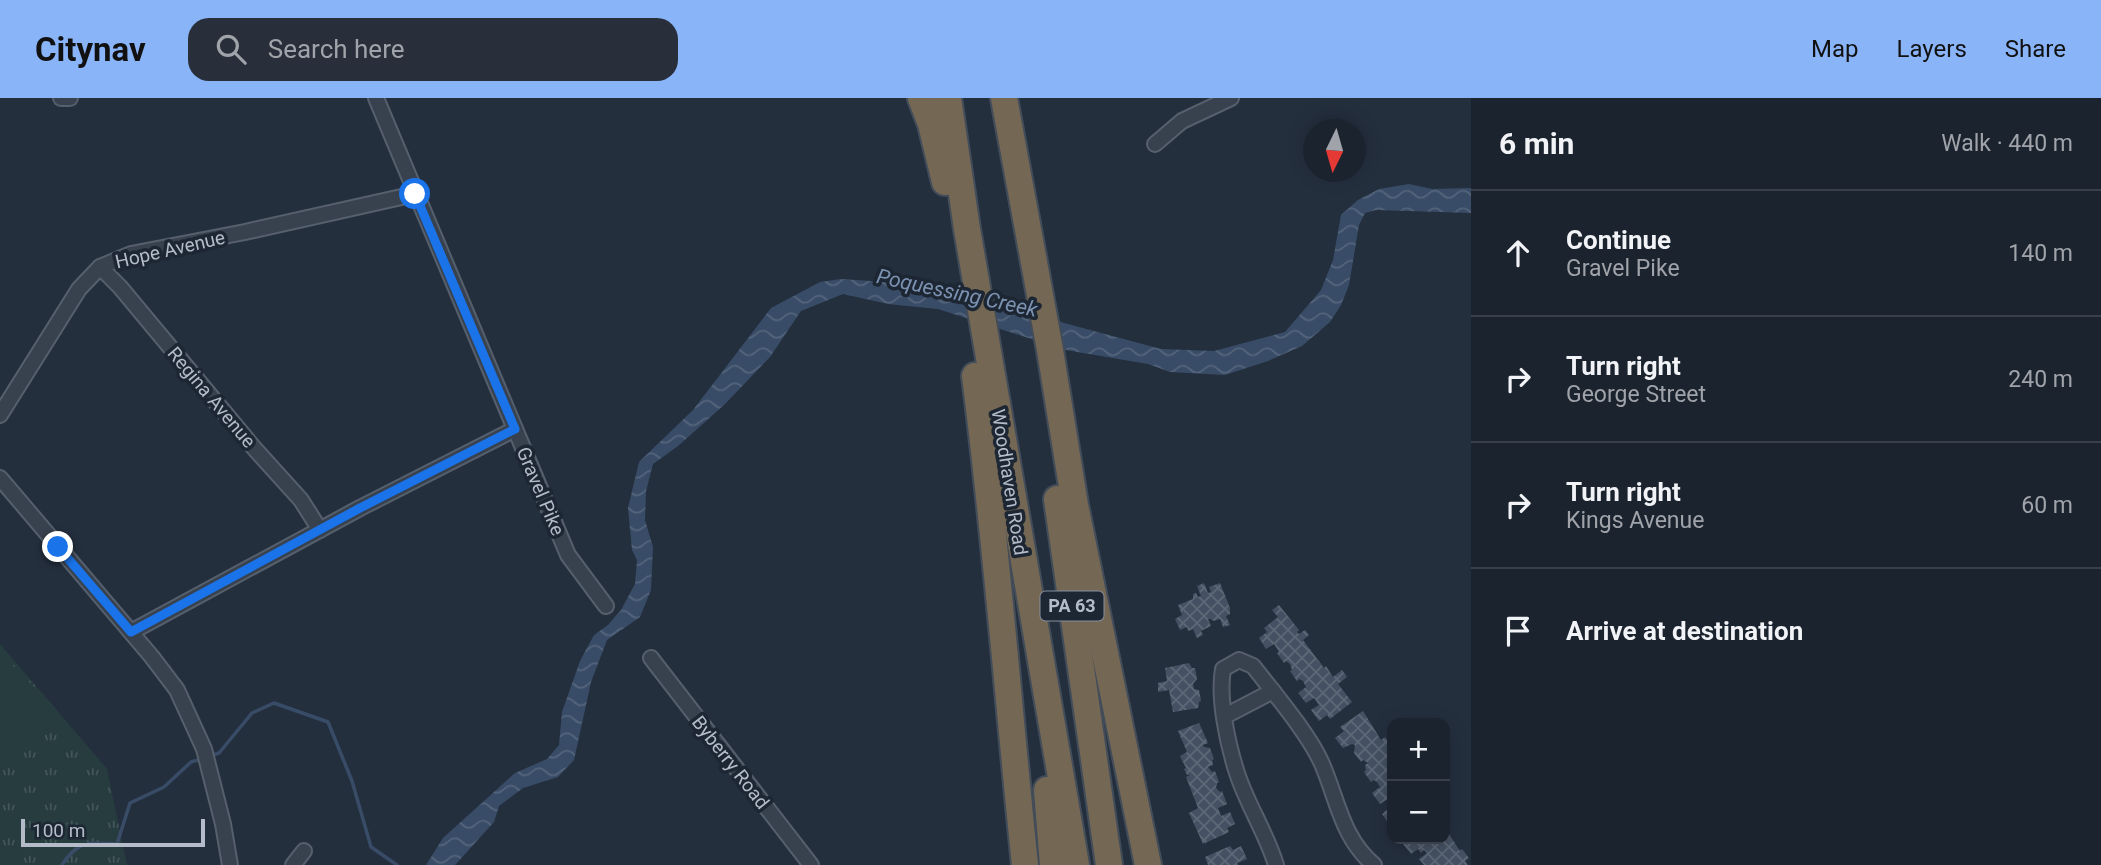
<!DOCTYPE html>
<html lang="en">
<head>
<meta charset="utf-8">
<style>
  :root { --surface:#1b232e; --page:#282f3a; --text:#f1f3f6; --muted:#a0a4aa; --line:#39404a; --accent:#8ab4f8 }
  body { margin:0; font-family:Roboto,sans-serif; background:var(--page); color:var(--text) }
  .controls { position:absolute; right:21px; bottom:21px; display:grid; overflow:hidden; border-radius:14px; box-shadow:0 4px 18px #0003 }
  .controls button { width:63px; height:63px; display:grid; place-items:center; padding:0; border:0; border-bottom:2px solid var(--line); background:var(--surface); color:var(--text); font:35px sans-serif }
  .compass { position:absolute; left:1303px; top:21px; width:63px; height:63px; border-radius:50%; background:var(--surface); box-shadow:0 4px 18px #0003; rotate:185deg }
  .scale { position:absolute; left:21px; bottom:18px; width:184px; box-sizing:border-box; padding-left:7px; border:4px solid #b4bcc9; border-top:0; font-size:19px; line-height:24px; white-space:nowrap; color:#b4bcc9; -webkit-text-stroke:5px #1d2633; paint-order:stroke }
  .stop { position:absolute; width:21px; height:21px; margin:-16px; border:5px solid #1a73e8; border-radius:50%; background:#fff }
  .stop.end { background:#1a73e8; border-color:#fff; box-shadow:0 2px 7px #0008 }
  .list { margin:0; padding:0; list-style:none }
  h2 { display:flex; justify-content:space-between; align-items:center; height:91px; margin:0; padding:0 28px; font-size:30px }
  h2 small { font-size:23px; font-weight:400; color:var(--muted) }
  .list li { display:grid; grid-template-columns:46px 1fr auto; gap:21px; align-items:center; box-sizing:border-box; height:126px; padding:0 28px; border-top:2px solid var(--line) }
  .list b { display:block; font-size:26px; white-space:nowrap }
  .list p { margin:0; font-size:23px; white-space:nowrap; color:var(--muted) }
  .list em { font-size:23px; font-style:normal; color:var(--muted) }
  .icon { flex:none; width:38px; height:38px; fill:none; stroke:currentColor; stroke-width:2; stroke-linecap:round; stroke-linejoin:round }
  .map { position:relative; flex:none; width:1471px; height:767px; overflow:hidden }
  header { display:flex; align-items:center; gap:42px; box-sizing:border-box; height:98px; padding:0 35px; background:var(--accent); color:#111 }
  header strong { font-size:33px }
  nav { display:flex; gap:38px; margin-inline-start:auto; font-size:24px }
  .search { width:490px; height:63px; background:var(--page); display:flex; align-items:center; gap:18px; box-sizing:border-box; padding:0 24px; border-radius:21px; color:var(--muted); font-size:26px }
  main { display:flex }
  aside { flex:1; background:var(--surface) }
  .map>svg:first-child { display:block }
  .park { fill:url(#park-tufts) }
  .pitch { fill:#263c3f }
  .water { fill:url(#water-waves) }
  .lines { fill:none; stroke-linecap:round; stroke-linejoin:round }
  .stream { stroke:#394c67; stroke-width:3.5 }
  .building { fill:url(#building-cross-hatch) }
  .minor-casing { stroke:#565f6c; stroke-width:18 }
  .motorway-casing { stroke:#434c59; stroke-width:30 }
  .minor { stroke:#38414e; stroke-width:14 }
  .motorway { stroke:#746855; stroke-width:26 }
  .route { stroke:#1a73e8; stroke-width:9 }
  .labels { text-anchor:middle; stroke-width:7; stroke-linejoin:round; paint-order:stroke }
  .shield { fill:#1d2633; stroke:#878f9c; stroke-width:2 }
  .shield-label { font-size:18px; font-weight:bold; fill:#b4bcc9 }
  .street-label { font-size:19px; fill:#b4bcc9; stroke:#1d2633 }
  .water-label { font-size:21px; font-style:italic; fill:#7c92b1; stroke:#1d2633 }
</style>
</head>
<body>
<header>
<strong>Citynav</strong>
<div class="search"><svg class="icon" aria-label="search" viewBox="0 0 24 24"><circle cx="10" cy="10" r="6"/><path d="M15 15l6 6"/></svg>Search here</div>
<nav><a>Map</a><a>Layers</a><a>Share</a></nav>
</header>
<main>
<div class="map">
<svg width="1471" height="767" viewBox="0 0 1471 767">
  <defs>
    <pattern id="park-tufts" width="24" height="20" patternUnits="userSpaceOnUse" patternTransform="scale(1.75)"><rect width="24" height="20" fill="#263c3f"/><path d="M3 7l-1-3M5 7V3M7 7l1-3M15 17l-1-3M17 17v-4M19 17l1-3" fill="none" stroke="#435659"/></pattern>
    <pattern id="water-waves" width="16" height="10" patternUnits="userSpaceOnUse" patternTransform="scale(1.75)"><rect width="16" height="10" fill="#394c67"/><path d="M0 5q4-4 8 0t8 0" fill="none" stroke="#53647b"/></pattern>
    <pattern id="building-cross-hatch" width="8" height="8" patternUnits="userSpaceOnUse" patternTransform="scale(1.75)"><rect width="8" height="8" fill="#455162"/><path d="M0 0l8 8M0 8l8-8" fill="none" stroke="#5d6877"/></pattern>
  </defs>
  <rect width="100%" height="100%" fill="#242f3e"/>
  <polygon class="park" points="0,546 107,671 127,767 0,767"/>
  <polygon class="pitch" points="0,555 58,613 21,641 0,651"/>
  <polygon class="water" points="1409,86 1432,91 1471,90 1471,115 1376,112 1365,115 1359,127 1349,187 1341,207 1330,224 1302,248 1268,263 1225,277 1170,274 1148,266 1066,252 938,211 888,206 843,196 801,213 770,259 724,307 678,348 653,366 646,393 645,422 653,449 651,492 640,519 607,542 591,584 574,662 558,679 523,690 499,708 494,724 455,767 426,767 443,740 515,675 547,661 559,647 562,614 580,563 594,537 608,527 621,512 635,486 637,462 632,452 628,410 639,364 693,312 771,210 820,184 841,181 945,188 1002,202 1064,225 1161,251 1214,253 1285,234 1321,192 1333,162 1341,117 1358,102 1379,91"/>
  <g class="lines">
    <g class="stream">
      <polyline points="210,658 219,655 252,615 274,605 328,624 352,683 371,749 397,767"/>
      <path d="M62,767C79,741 89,745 117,746L130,705L164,689L191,664L202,661"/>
    </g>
  </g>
  <g class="building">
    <polygon points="1204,485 1208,495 1211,494 1209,489 1220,485 1230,510 1230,516 1226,518 1230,527 1223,529 1220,521 1214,523 1210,521 1208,521 1211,528 1201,533 1203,537 1197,540 1193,531 1188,533 1187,529 1180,532 1175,521 1182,517 1178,507 1193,501 1193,496 1196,495 1198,499 1201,498 1197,488"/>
    <polygon points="1279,507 1299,532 1297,534 1299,536 1305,532 1309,537 1303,542 1324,570 1326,568 1333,579 1342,572 1347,579 1338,586 1352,604 1330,621 1327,617 1319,623 1311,612 1319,607 1314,600 1306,605 1298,595 1306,589 1303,583 1299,581 1297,583 1290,573 1292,572 1290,566 1286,563 1284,565 1277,555 1279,554 1274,546 1266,551 1259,540 1267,534 1264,530 1278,519 1272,512"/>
    <polygon points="1189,565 1192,570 1195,570 1197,581 1193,586 1194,591 1199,592 1201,603 1199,604 1198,610 1173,614 1169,592 1158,594 1158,585 1167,583 1165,570"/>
    <polygon points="1363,613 1381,642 1385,639 1392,647 1389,649 1392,654 1392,724 1389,726 1382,716 1389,710 1387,707 1390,704 1388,701 1380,706 1372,695 1380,689 1377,684 1374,682 1371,684 1364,674 1366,672 1365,667 1368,665 1363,662 1361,664 1354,655 1355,647 1352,646 1343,650 1335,640 1344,633 1340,629"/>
    <polygon points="1199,625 1208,645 1203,647 1204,649 1210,650 1214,661 1212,662 1213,667 1208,669 1212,674 1215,673 1219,684 1217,685 1216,690 1220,694 1222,693 1227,706 1218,710 1221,718 1230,714 1235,726 1227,730 1229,734 1203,746 1189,715 1198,710 1186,679 1190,677 1187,677 1184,671 1186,670 1180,658 1187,654 1178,633"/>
    <polygon points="1445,730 1460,753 1462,751 1469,760 1465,763 1468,767 1424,767 1419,761 1427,755 1424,752 1421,755 1418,751 1411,756 1403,746 1409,741 1445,741"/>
    <polygon points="1230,748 1233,752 1241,748 1247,761 1237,765 1238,767 1208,767 1205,759"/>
  </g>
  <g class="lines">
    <defs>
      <g id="minor">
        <polyline points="61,0 70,0"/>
        <polyline points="376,0 568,457 606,508"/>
        <polyline points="1155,46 1182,23 1231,0"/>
        <polyline points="100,169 120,189 254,350 301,402 320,432"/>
        <polyline points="0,317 79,191 100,169 131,156 245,134 415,96"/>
        <polyline points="0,380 152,559 177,592 204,651 223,726 230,767"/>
        <polyline points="131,534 360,410 515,331"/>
        <polyline points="651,560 811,767"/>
        <polyline points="1225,618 1273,593"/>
        <polyline points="293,767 304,753"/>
        <path d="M1276,767C1266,734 1246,705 1236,672C1227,643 1218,600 1223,571L1239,562L1253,568C1274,595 1309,636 1322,666C1338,703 1342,740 1374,767"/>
      </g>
      <g id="motorway">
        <polyline points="921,0 931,26 945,84"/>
        <polyline points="948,0 967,131 1076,767"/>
        <polyline points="1004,0 1050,252 1075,407 1148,767"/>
        <path d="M975,278C996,440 1008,604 1025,767"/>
        <polyline points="1057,401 1109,767"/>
        <polyline points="1047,692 1053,767"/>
      </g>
    </defs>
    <use href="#minor" class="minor-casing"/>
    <use href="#motorway" class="motorway-casing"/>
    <use href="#minor" class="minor"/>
    <use href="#motorway" class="motorway"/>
  </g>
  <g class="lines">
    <polyline class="route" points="58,449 131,534 360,410 515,331 415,96"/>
  </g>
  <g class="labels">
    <rect class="shield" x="1040.5" y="493.5" width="63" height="29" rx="5"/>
    <g class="shield-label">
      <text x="1072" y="514">PA 63</text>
    </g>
    <g class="street-label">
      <text transform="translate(170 151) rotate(-13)" y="7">Hope Avenue</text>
      <text transform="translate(212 299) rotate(50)" y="7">Regina Avenue</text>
      <text transform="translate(1010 384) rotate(81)" y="7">Woodhaven Road</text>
      <text transform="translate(541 393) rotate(67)" y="7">Gravel Pike</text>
      <text transform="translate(731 664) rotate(52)" y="7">Byberry Road</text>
    </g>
    <g class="water-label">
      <text transform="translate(957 195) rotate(12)" y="7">Poquessing Creek</text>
    </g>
  </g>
</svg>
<div class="controls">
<button>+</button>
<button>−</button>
</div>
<svg class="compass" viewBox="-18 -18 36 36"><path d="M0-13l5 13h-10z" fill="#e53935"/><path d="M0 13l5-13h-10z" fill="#a0a4aa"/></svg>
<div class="scale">100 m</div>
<div class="stop" style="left:415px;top:96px"></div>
<div class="stop end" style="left:58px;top:449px"></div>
</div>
<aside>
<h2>6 min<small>Walk · 440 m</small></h2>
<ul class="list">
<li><svg class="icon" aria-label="ahead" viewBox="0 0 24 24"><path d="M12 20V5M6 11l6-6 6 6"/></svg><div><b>Continue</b><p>Gravel Pike</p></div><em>140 m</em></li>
<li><svg class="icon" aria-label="right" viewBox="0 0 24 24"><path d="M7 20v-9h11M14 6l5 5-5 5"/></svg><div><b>Turn right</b><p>George Street</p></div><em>240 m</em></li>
<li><svg class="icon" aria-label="right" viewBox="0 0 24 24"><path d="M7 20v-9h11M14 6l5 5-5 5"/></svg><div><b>Turn right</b><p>Kings Avenue</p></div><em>60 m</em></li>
<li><svg class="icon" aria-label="arrive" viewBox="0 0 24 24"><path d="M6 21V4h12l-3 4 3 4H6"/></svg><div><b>Arrive at destination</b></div></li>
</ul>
</aside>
</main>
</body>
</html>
